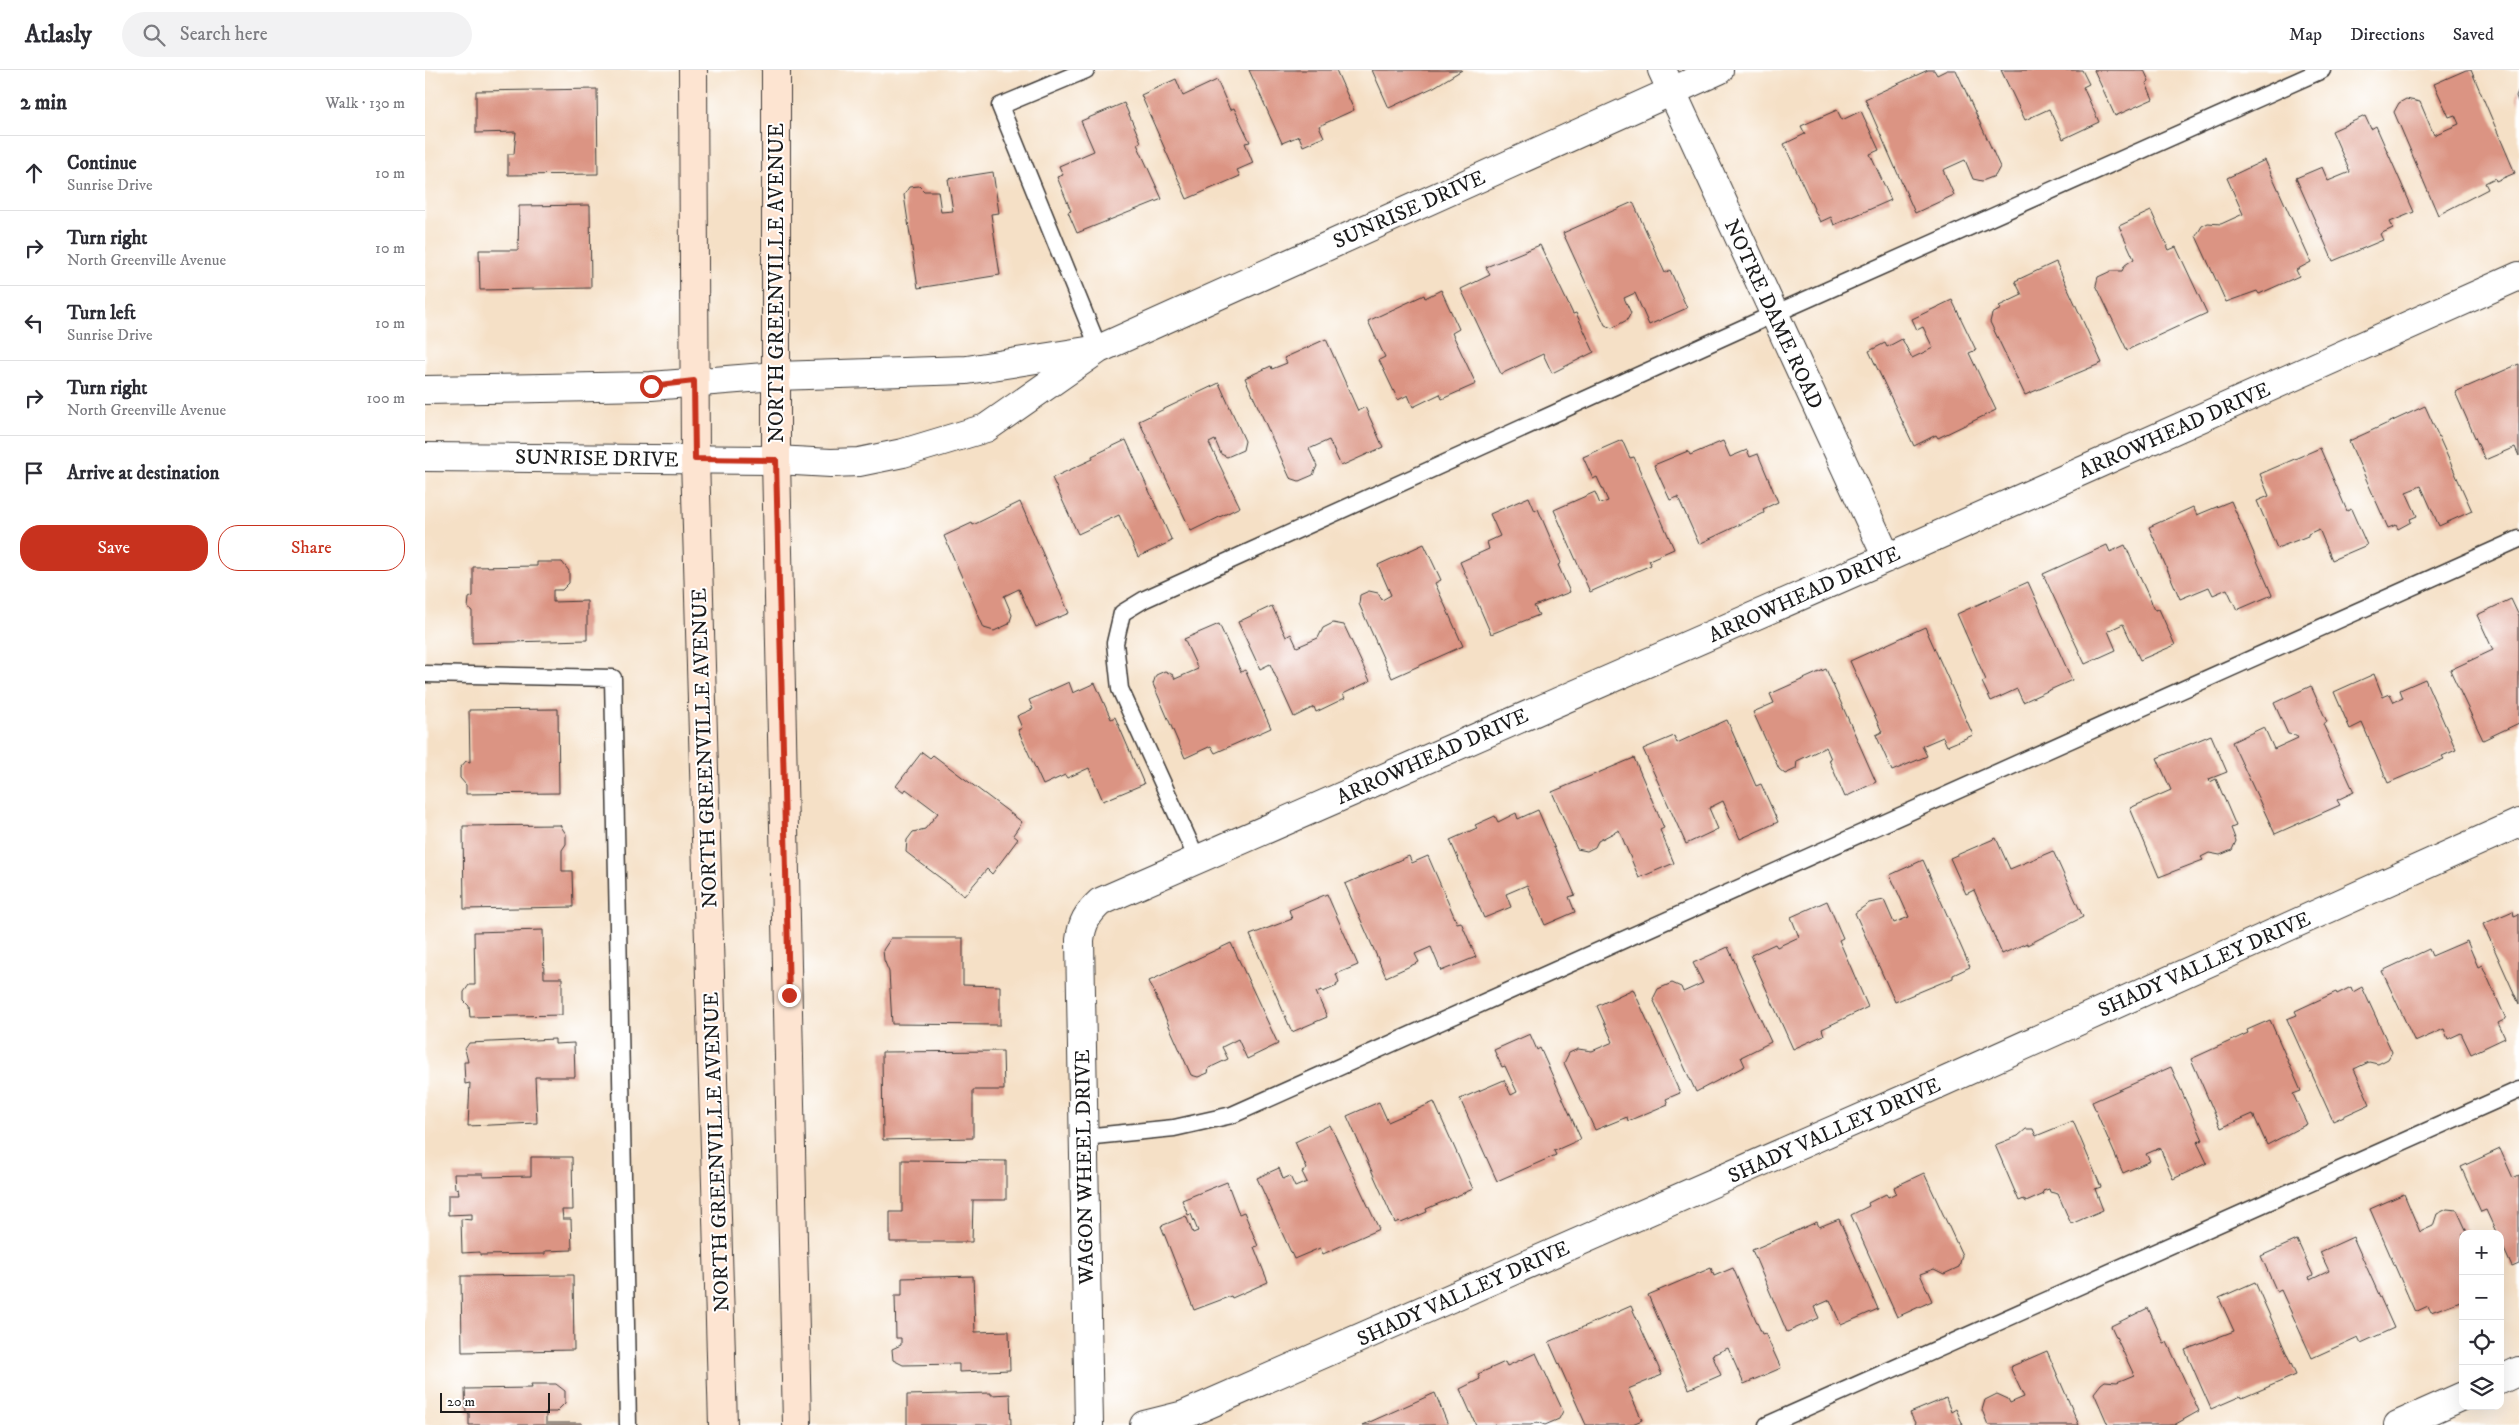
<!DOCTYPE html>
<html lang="en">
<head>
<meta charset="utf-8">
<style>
  :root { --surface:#fff; --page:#f2f2f3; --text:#2b2b33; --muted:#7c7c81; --line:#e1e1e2; --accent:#c8321e }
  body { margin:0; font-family:"IM FELL DW Pica",serif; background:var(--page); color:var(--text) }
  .controls { position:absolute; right:15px; bottom:15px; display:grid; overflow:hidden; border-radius:10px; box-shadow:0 5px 20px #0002 }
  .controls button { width:45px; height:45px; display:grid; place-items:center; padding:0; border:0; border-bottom:1px solid var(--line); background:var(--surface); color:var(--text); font:25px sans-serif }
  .scale { position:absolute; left:15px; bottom:12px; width:110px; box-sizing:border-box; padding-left:5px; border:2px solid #1c1c1c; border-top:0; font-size:14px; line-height:18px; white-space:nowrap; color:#1c1c1c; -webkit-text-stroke:4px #fff; paint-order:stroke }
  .stop { position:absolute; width:15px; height:15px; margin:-11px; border:4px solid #c8321e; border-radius:50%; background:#fff }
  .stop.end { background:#c8321e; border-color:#fff; box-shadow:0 1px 5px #0008 }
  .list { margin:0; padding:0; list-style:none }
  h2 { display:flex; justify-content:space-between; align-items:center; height:65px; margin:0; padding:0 20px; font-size:21px }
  h2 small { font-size:16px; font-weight:400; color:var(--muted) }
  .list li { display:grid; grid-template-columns:32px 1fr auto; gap:15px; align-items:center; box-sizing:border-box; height:75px; padding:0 20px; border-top:1px solid var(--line) }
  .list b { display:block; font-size:19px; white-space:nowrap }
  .list p { margin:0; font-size:16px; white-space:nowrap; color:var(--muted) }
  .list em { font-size:16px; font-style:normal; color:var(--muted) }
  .actions { display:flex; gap:10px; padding:15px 20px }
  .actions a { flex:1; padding:11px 0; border:1px solid var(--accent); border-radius:20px; text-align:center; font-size:18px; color:var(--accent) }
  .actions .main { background:var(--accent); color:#fff }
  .icon { flex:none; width:28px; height:28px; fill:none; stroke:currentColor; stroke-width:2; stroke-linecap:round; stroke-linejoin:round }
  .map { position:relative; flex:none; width:2094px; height:1355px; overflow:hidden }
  header { display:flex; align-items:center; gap:30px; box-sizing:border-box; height:70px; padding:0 25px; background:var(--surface); border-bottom:1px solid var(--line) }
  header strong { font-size:24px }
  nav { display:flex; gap:28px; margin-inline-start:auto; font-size:18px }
  .search { width:350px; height:45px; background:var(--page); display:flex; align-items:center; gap:12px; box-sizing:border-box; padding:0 18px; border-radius:28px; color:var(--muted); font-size:19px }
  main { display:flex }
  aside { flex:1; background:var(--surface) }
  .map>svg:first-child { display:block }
  .building { fill:#db9483 }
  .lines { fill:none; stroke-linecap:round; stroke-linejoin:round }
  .service-casing { stroke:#3d3936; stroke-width:19 }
  .minor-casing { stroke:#3d3936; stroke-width:30 }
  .secondary-casing { stroke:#3d3936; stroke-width:30 }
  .service { stroke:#fff; stroke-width:16 }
  .minor { stroke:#fff; stroke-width:28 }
  .secondary { stroke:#fde4d1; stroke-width:28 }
  .route { stroke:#c8321e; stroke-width:6 }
  .labels { text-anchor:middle; stroke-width:4; stroke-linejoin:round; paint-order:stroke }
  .street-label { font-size:21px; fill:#1c1c1c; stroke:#fff }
</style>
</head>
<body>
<header>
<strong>Atlasly</strong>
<div class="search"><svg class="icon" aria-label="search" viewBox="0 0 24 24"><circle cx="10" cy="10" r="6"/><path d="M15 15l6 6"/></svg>Search here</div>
<nav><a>Map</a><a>Directions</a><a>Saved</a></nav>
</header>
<main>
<aside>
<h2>2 min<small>Walk · 130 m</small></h2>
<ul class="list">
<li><svg class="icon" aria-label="ahead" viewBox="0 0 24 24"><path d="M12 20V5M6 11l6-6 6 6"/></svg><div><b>Continue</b><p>Sunrise Drive</p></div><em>10 m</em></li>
<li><svg class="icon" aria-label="right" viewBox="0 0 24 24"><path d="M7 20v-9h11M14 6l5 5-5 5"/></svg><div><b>Turn right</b><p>North Greenville Avenue</p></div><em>10 m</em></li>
<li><svg class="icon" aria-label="left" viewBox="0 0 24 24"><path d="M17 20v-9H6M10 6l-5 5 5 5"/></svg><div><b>Turn left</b><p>Sunrise Drive</p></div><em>10 m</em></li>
<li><svg class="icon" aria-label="right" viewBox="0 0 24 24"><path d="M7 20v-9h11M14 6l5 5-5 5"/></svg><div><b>Turn right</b><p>North Greenville Avenue</p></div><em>100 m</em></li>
<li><svg class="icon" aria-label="arrive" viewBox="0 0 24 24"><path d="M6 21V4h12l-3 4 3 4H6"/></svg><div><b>Arrive at destination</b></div></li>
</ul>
<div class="actions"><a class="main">Save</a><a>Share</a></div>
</aside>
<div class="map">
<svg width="2094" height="1355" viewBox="0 0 2094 1355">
  <rect width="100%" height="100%" fill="#fff"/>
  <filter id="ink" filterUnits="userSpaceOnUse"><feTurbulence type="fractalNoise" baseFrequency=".02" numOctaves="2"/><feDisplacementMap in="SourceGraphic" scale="10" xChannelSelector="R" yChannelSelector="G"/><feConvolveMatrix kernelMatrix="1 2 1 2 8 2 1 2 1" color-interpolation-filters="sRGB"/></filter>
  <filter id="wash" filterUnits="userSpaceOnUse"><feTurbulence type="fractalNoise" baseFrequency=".0096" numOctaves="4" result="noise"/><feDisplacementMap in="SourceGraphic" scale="20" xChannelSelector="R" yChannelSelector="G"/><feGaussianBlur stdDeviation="1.12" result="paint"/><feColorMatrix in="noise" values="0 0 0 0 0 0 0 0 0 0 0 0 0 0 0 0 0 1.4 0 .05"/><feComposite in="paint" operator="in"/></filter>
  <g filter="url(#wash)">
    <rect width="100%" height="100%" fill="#f5e0c6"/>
    <g id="blocks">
      <g class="building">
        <polygon points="824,0 911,0 929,40 894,56 899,67 878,76 874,66 857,73"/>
        <polygon points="947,0 1037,0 1009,17 964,38"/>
        <polygon points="1503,0 1509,0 1512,5 1522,0 1531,0 1575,97 1570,106 1557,111 1548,109 1540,90 1518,100 1529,125 1490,143 1440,29"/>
        <polygon points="1576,0 1657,0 1664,14 1658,17 1674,52 1638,69 1624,39 1600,50"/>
        <polygon points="1669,0 1719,0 1724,11 1721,13 1728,29 1690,46"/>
        <polygon points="2041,0 2046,0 2090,103 2071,111 2070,108 2060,113 2063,119 2013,145 1969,42 1974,33 1981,29 1995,32 2009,65 2034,54 2030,45 2024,47 2009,14"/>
        <polygon points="751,9 758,26 792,10 805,40 809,38 825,72 820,73 828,93 812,100 815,106 762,129 716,25"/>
        <polygon points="172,19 173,104 83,105 83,84 89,84 91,62 51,63 51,21"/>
        <polygon points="2094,19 2094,34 2091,26"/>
        <polygon points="699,33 716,72 712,74 737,129 652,163 643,142 646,141 632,107 638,105 634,96 669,81 656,51"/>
        <polygon points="1412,40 1417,50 1436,41 1454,80 1445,84 1466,130 1409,155 1406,147 1395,152 1359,74 1380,64 1376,56"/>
        <polygon points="1940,46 1946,59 1951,56 1989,142 1965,152 1968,158 1955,164 1958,170 1908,191 1871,108 1897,97 1903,111 1925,102 1907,61"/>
        <polygon points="1840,90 1886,192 1871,200 1874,206 1834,224 1832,221 1801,232 1771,166 1777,156 1783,153 1796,154 1818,144 1802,108"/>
        <polygon points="568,102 574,143 566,144 575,205 493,218 479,125 484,117 494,116 499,121 513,121 516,142 528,141 523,109"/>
        <polygon points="1208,132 1240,203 1245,200 1262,238 1224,255 1210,223 1199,228 1206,243 1202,250 1187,258 1180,255 1138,163"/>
        <polygon points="165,135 166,218 55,220 54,180 93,180 94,136"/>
        <polygon points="1726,141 1744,180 1751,177 1782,243 1702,280 1671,215 1673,207 1686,201 1697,201 1700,195 1709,189 1694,156"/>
        <polygon points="1115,175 1148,244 1151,243 1169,282 1127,303 1118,284 1076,304 1036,219 1065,205 1061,197"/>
        <polygon points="1631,192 1677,293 1600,325 1565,252 1567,244 1576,239 1574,236 1597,225 1590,211"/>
        <polygon points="1016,220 1034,259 1027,263 1051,314 1017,329 1015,324 988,337 983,325 973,330 954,290 960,287 943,251 999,225 1000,228"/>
        <polygon points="1527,230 1551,280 1544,283 1571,340 1513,368 1511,365 1489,376 1444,281 1460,273 1462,277 1477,269 1487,288 1508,278 1498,257 1492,260 1487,249"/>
        <polygon points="901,269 933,341 940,337 958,377 916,396 904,370 884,379 892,396 888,405 874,411 865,408 820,308 846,296 847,299 862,293 859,288"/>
        <polygon points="2094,294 2094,386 2090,377 2060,390 2030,322"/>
        <polygon points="794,313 820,371 818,380 802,387 796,384 790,370 784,373 815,437 766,461 714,351"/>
        <polygon points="2000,336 2047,441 2014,456 1996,416 1981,422 1992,446 1985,449 1986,452 1973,459 1971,455 1963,458 1924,371"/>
        <polygon points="701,370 747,471 713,487 694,445 653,464 627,408 668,389 667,386"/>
        <polygon points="1197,370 1205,388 1209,387 1249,479 1224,490 1226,495 1165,522 1129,440 1170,422 1175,434 1183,431 1172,407 1168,409 1158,387"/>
        <polygon points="1298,371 1305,387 1322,380 1325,387 1333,384 1353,432 1338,439 1339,443 1274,474 1253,427 1245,430 1229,395 1263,381 1265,385"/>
        <polygon points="1895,378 1922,441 1926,439 1942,475 1907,490 1894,459 1883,464 1883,466 1852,478 1832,431 1844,426 1835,404"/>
        <polygon points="1104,427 1110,441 1113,439 1136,493 1133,495 1145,522 1109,536 1114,545 1066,564 1035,492 1064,479 1062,472 1075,466 1065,444"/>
        <polygon points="1806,431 1847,525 1812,540 1802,519 1788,525 1784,517 1755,529 1724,457 1768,437 1772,445"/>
        <polygon points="595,432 644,543 611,557 594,519 579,526 587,545 584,554 569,561 559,558 519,466 547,453 548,455"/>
        <polygon points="999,474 1016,510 1010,513 1038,576 967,608 934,534 935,525 944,521 953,523 957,530 966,525 953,495"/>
        <polygon points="1682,475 1685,482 1700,475 1730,540 1734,539 1750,575 1715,590 1698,554 1683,561 1691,580 1660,594 1618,504"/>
        <polygon points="112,492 137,492 144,501 144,513 137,520 128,520 128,532 162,531 162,570 47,573 47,541 43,538 44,528 48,526 48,497 112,496"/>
        <polygon points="1603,512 1647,610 1598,632 1592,619 1566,631 1557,612 1561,610 1532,544"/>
        <polygon points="2086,529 2094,546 2094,653 2058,670 2025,600 2068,580 2052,545"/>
        <polygon points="847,536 861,567 866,564 872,577 893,568 898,558 908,553 919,555 945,611 918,624 920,628 891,642 889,637 869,647 845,594 835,599 813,552"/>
        <polygon points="794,554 816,602 820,600 846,658 790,683 786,676 760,688 728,614 731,605 740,601 748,605 750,609 773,599 759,569"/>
        <polygon points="1500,557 1548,665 1522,676 1518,667 1497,676 1502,686 1467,701 1451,665 1457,662 1425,591"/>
        <polygon points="1401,599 1451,712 1420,727 1404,690 1406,689 1401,677 1372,691 1371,699 1360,704 1354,699 1328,642 1349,633 1345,624"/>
        <polygon points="1949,604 1958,627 1965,624 1969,632 1978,628 1975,620 2000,609 2031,680 2017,686 2019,689 1963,713 1937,653 1925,659 1909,622"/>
        <polygon points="644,612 648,623 670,613 686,649 690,647 719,714 678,731 664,698 642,708 640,705 618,715 593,660 597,658 592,646 608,639 604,630"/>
        <polygon points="1886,616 1902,652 1898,654 1929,722 1912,730 1915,735 1850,764 1807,672 1839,657 1849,679 1873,668 1871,665 1863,664 1849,633"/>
        <polygon points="133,639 134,723 41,724 41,715 35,708 35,698 41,691 45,692 44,640"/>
        <polygon points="1302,650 1331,716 1336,714 1353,752 1315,769 1298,731 1284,738 1293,759 1261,774 1218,679 1249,666 1252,673"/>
        <polygon points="1786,665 1802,702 1784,709 1785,712 1791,709 1811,756 1806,758 1811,771 1807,780 1795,785 1784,783 1776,787 1778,790 1734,807 1705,738 1746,720 1732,688"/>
        <polygon points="497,682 505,688 508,685 597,752 588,765 593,769 567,804 562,799 539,826 481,782 482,770 488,762 500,759 513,743 481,719 479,722 471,716"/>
        <polygon points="1209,688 1239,758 1235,760 1249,793 1214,808 1194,760 1173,771 1170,777 1162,781 1152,779 1127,722"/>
        <polygon points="1113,740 1150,825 1144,827 1150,842 1120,855 1102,815 1081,824 1086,837 1059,848 1025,770 1052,758 1050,755 1070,746 1073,752 1091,743 1093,749"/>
        <polygon points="135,755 141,764 141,774 137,780 137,801 147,801 148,837 39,839 38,756"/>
        <polygon points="1571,768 1585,799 1628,781 1658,847 1602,875 1602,873 1577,884 1549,820 1541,824 1525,788"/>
        <polygon points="984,786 987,793 1003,786 1032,853 1036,852 1051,887 1016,901 1006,877 990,884 994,892 961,907 920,814"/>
        <polygon points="1498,790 1545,897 1528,905 1528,908 1470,932 1430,843 1444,833 1459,830 1469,853 1484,847 1465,805"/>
        <polygon points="902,824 933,895 911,904 914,912 911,914 912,916 898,922 897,920 891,922 902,947 867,962 825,865 867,849 864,840"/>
        <polygon points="1402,831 1418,868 1414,870 1443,937 1397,959 1399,965 1368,979 1326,885 1350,874 1352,877 1374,867 1366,847"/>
        <polygon points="2088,841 2089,846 2094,844 2094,934 2058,854"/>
        <polygon points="118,860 119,908 137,908 137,945 45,947 44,936 39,931 39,922 44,915 50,915 49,862"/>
        <polygon points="466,868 538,868 538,915 575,916 575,955 467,954 464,902 459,890 458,880"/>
        <polygon points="2042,871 2053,897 2057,895 2081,949 2073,953 2080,968 2046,984 2036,963 2023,969 2019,959 1990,972 1957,901 2004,879 2007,886"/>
        <polygon points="806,873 853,974 822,989 813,969 797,977 803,989 784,998 783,1003 773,1007 766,1005 724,911"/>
        <polygon points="1303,877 1346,972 1316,987 1320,996 1271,1022 1228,929 1233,919 1247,913 1256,917 1258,922 1278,913 1268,893"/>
        <polygon points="1926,917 1928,922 1937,917 1967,982 1963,989 1953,994 1944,992 1929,999 1945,1034 1908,1051 1862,949 1872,945 1870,941 1911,922 1912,924"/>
        <polygon points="1208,919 1255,1023 1241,1029 1243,1034 1203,1051 1202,1047 1170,1060 1139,993 1144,983 1153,979 1167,981 1188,972 1172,936"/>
        <polygon points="1845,950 1876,1021 1868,1024 1882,1054 1842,1075 1828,1044 1796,1058 1766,989 1823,963 1822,960"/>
        <polygon points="1105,964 1112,980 1115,978 1156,1069 1129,1081 1131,1085 1072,1111 1035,1029 1079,1010 1086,1025 1092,1022 1080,996 1077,997 1069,980"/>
        <polygon points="130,969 130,974 149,973 150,1007 110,1007 112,1053 43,1056 45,1013 40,1014 39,992 43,992 40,979 44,973"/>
        <polygon points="578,981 579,1020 548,1020 548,1068 458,1070 457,982"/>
        <polygon points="1746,997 1778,1070 1772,1072 1782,1093 1748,1109 1735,1078 1721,1084 1725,1091 1698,1103 1667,1032"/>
        <polygon points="954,1032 963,1052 1009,1032 1048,1119 1001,1139 1002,1142 976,1153 974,1151 970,1153 922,1046"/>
        <polygon points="1648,1051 1676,1117 1670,1119 1678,1140 1646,1154 1633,1124 1625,1122 1624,1119 1618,1121 1619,1124 1601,1132 1599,1129 1594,1131 1570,1075 1593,1066 1601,1059 1608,1059 1611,1066"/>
        <polygon points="905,1055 954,1159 898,1184 895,1178 869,1189 832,1108 854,1098 858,1109 865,1106 870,1117 882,1112 877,1102 882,1099 870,1072"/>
        <polygon points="2075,1079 2088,1108 2094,1105 2094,1194 2087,1197 2075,1170 2075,1164 2072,1164 2061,1140 2056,1142 2036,1097"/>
        <polygon points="106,1087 147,1087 148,1140 137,1140 138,1149 146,1149 147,1180 120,1181 120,1184 55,1185 55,1182 37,1183 36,1149 47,1150 47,1144 23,1145 23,1125 34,1125 33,1118 30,1119 29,1104 58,1104 58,1107 106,1106"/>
        <polygon points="477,1090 581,1091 581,1130 548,1130 547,1172 465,1172 465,1142 477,1142"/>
        <polygon points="1499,1103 1537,1185 1534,1197 1519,1204 1509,1199 1495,1204 1507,1231 1472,1247 1426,1145 1444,1136 1443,1133 1461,1124 1463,1127 1471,1123 1469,1117"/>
        <polygon points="802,1112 814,1144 819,1142 833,1176 829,1177 843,1212 807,1228 806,1226 769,1240 736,1156 761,1146 768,1163 773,1161 766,1144 763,1145 757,1130"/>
        <polygon points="1979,1124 1995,1162 2008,1156 2012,1144 2022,1139 2032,1140 2043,1164 2038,1164 2038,1230 2006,1242 2003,1236 1990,1242 1945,1139"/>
        <polygon points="1414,1149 1453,1239 1416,1255 1405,1230 1389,1237 1394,1248 1362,1262 1327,1180 1392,1152 1394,1157"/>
        <polygon points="1928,1167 1969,1258 1936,1273 1933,1267 1887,1288 1856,1220 1852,1222 1836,1186 1872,1170 1888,1205 1884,1207 1885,1210 1904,1201 1895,1182"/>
        <polygon points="1286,1198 1289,1206 1308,1198 1337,1264 1340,1263 1356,1298 1319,1314 1303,1278 1287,1285 1296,1305 1264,1319 1223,1225"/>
        <polygon points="148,1205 149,1280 37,1282 36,1206"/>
        <polygon points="548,1206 550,1262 584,1261 585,1300 534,1302 534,1294 478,1295 468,1290 467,1279 476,1275 476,1268 471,1268 470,1225 477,1225 477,1208"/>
        <polygon points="1830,1212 1871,1305 1817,1328 1816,1326 1786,1339 1760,1280 1809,1261 1794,1228"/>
        <polygon points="1206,1236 1237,1305 1203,1319 1217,1350 1205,1355 1161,1355 1124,1272"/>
        <polygon points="1723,1238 1739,1273 1742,1272 1774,1341 1749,1355 1683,1355 1669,1323 1676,1314 1680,1311 1692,1312 1709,1305 1686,1256"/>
        <polygon points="1622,1281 1654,1355 1563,1355 1557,1340 1560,1330 1572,1324 1583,1329 1585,1333 1599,1327 1585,1297"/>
        <polygon points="1111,1283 1138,1341 1134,1349 1120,1355 1112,1352 1106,1355 1051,1355 1035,1319 1055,1309 1053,1304 1080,1292 1082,1296"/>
        <polygon points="106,1314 131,1314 140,1321 140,1333 131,1342 121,1342 121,1353 157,1353 157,1355 44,1355 44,1343 41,1343 40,1319 107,1318"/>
        <polygon points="566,1323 566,1325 585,1324 586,1355 482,1355 482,1325"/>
        <polygon points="1010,1323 1023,1355 938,1355"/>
        <polygon points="1521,1328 1526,1342 1531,1339 1538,1355 1491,1355 1485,1343"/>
      </g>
    </g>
  </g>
  <g filter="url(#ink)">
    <use href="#blocks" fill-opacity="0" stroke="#3d3936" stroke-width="1"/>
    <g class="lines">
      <defs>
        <g id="service">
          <polyline points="661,0 575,36 674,279"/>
          <polyline points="0,604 188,608 203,1355"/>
          <polyline points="772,789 695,619 690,573 697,543 720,529 1349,244 1897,0"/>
          <polyline points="659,1067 749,1058 807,1045 2094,469"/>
          <polyline points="1342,1355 2094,1020"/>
        </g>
        <g id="minor">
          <polyline points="1237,0 1462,488"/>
          <polyline points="0,320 226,316 351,306 542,300 668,280"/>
          <polyline points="0,387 351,390 406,393 434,392 478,383 561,358 674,279 1294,0"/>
          <polyline points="2075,1310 2094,1301"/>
          <path d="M664,1355L655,870C657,853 662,844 675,832L1462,488L2094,206"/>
          <polyline points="719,1355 759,1345 1500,1020 2094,753"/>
          <polyline points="1973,1355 2038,1326"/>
        </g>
        <g id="secondary">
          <polyline points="268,0 270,389 298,1355"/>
          <polyline points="351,0 351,390 372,1355"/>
        </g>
      </defs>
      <use href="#service" class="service-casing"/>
      <use href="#minor" class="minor-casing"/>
      <use href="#secondary" class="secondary-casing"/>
      <use href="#service" class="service"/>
      <use href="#minor" class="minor"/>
      <use href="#secondary" class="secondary"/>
    </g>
  </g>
  <g class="lines" filter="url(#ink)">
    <polyline class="route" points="226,316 269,311 270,389 351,390 364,925"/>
  </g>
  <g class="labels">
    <g class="street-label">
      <text transform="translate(984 139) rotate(-24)" y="7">SUNRISE DRIVE</text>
      <text transform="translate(351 213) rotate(-90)" y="7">NORTH GREENVILLE AVENUE</text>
      <text transform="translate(1349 244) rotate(65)" y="7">NOTRE DAME ROAD</text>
      <text transform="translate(1749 360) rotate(-24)" y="7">ARROWHEAD DRIVE</text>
      <text transform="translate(172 388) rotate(1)" y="7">SUNRISE DRIVE</text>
      <text transform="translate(1379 524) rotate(-24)" y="7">ARROWHEAD DRIVE</text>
      <text transform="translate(279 678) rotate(-92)" y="7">NORTH GREENVILLE AVENUE</text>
      <text transform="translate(1007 686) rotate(-24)" y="7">ARROWHEAD DRIVE</text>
      <text transform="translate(1779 894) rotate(-24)" y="7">SHADY VALLEY DRIVE</text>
      <text transform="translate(1409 1060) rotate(-24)" y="7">SHADY VALLEY DRIVE</text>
      <text transform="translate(291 1082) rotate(-92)" y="7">NORTH GREENVILLE AVENUE</text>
      <text transform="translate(659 1097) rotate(-91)" y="7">WAGON WHEEL DRIVE</text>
      <text transform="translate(1038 1223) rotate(-24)" y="7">SHADY VALLEY DRIVE</text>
    </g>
  </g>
</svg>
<div class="controls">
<button>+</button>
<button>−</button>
<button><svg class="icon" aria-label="locate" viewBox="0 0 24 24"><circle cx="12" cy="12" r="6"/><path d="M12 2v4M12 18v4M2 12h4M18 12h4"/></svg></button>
<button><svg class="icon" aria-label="layers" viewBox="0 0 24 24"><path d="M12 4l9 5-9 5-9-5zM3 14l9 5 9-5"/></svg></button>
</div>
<div class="scale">20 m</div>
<div class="stop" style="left:226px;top:316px"></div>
<div class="stop end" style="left:364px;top:925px"></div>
</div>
</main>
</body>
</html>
